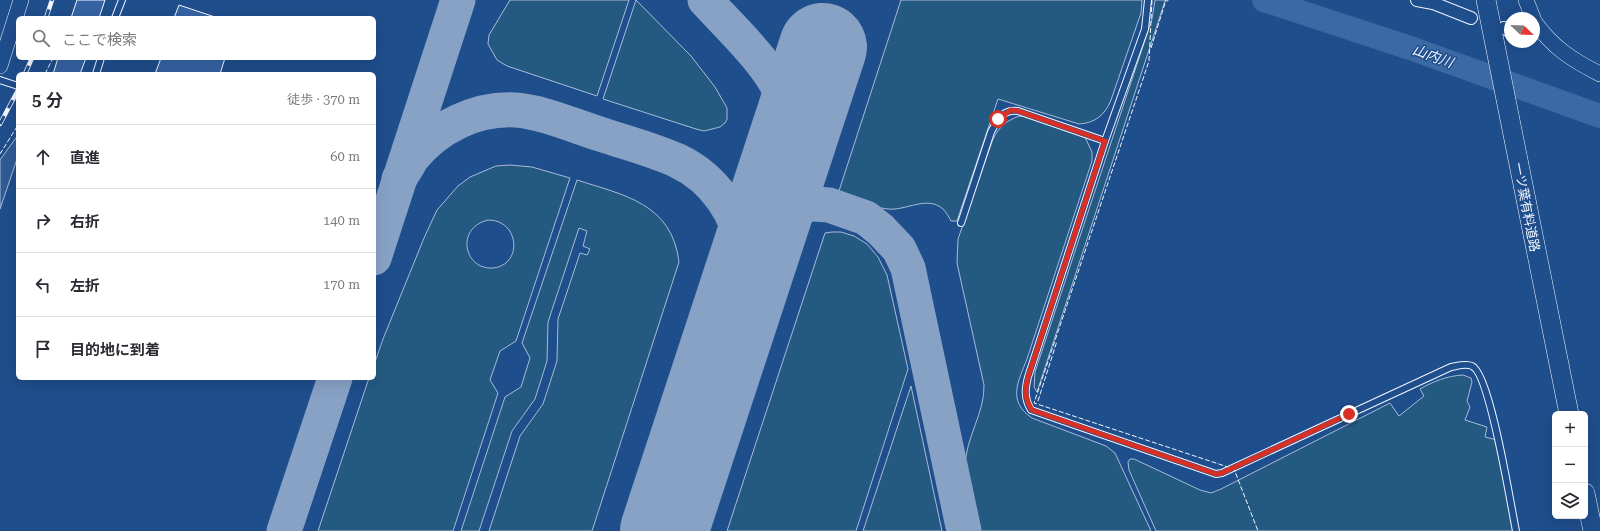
<!DOCTYPE html>
<html lang="ja">
<head>
<meta charset="utf-8">
<style>
  :root { --surface:#fff; --page:#f2f2f3; --text:#2b2b33; --muted:#7c7c81; --line:#e1e1e2 }
  body { margin:0; font-family:"Roboto Serif","Noto Sans JP",serif; background:var(--page); color:var(--text) }
  .controls { position:absolute; right:12px; bottom:12px; display:grid; overflow:hidden; border-radius:6px; box-shadow:0 4px 16px #0002 }
  .controls button { width:36px; height:36px; display:grid; place-items:center; padding:0; border:0; border-bottom:1px solid var(--line); background:var(--surface); color:var(--text); font:20px sans-serif }
  .compass { position:absolute; left:1504px; top:12px; width:36px; height:36px; border-radius:50%; background:var(--surface); box-shadow:0 4px 16px #0002; rotate:113deg }
  .stop { position:absolute; width:12px; height:12px; margin:-9px; border:3px solid #d93025; border-radius:50%; background:#fff }
  .stop.end { background:#d93025; border-color:#fff; box-shadow:0 1px 4px #0008 }
  .list { margin:0; padding:0; list-style:none }
  h2 { display:flex; justify-content:space-between; align-items:center; height:52px; margin:0; padding:0 16px; font-size:17px }
  h2 small { font-size:13px; font-weight:400; color:var(--muted) }
  .list li { display:grid; grid-template-columns:26px 1fr auto; gap:12px; align-items:center; box-sizing:border-box; height:64px; padding:0 16px; border-top:1px solid var(--line) }
  .list b { display:block; font-size:15px; white-space:nowrap }
  .list em { font-size:13px; font-style:normal; color:var(--muted) }
  .icon { flex:none; width:22px; height:22px; fill:none; stroke:currentColor; stroke-width:2; stroke-linecap:round; stroke-linejoin:round }
  .map { position:relative; flex:none; width:1600px; height:531px; overflow:hidden }
  .search { position:absolute; background:var(--surface); box-shadow:0 4px 16px #0002; left:16px; top:16px; width:360px; height:44px; display:flex; align-items:center; gap:10px; box-sizing:border-box; padding:0 14px; border-radius:6px; color:var(--muted); font-size:15px }
  .panel { position:absolute; background:var(--surface); box-shadow:0 4px 16px #0002; left:16px; top:72px; width:360px; height:308px; border-radius:6px }
  .map>svg:first-child { display:block }
  .green { fill:#245a82; stroke:#a8bbd7; fill-rule:evenodd }
  .parking { fill:#305b95; stroke:#a8bbd7 }
  .lines { fill:none; stroke-linecap:round; stroke-linejoin:round }
  .river { stroke:#3b69a3; stroke-width:24 }
  .taxiway { stroke:#88a2c6; stroke-width:35 }
  .runway { stroke:#88a2c6; stroke-width:88 }
  .building { fill:#3563a3; stroke:#f2f6ff }
  .service-casing { stroke:#f2f6ff; stroke-width:8 }
  .minor-casing { stroke:#f2f6ff; stroke-width:14 }
  .tertiary-casing { stroke:#f2f6ff; stroke-width:16 }
  .primary-casing { stroke:#f2f6ff; stroke-width:20 }
  .service { stroke:#1f4e8c; stroke-width:6 }
  .minor { stroke:#1f4e8c; stroke-width:12 }
  .tertiary { stroke:#1f4e8c; stroke-width:15 }
  .primary { stroke:#1f4e8c; stroke-width:19 }
  .rail-casing { stroke:#f2f6ff; stroke-width:4.5 }
  .rail { stroke:#1f4e8c; stroke-width:3; stroke-dasharray:9; stroke-linecap:butt }
  .fence { stroke:#f2f6ff; stroke-width:1; stroke-dasharray:5 2; stroke-linecap:butt }
  .route { stroke:#d93025; stroke-width:5 }
  .labels { text-anchor:middle; stroke-width:3; stroke-linejoin:round; paint-order:stroke }
  .street-label { font-size:13px; fill:#f2f6ff; stroke:#1f4e8c }
  .water-label { font-size:14px; font-style:italic; fill:#f2f6ff; stroke:#1f4e8c }
</style>
</head>
<body>
<div class="map">
<svg width="1600" height="531" viewBox="0 0 1600 531">
  <rect width="100%" height="100%" fill="#1f4e8c"/>
  <g class="green">
    <polygon points="510,0 629,0 597,96 507,66 497,60 488,44 489,35"/>
    <polygon points="636,0 691,56 715,87 727,108 727,119 725,123 720,127 704,131 696,129 603,99"/>
    <path d="M901,0H1142L1141,13L1111,100C1105,115 1095,123 1079,124L998,99L957,221H951C949,217 946,212 943,209C927,195 906,211 888,209C871,207 854,200 838,194Z"/>
    <polygon points="1155,0 1168,0 1168,1 1165,1 1037,392 1034,387 1035,372 1152,19"/>
    <path d="M1019,116L1028,117L1085,137L1092,152V161L1027,359C1018,382 1007,401 1032,418L1106,446L1115,453L1151,531H978L965,468C965,438 985,413 984,385L957,263L958,239L993,139C999,127 1006,121 1019,116Z"/>
    <path d="M510,165L532,167L570,178L516,341L500,351L490,380L498,393L453,531H318L369,378H374V365L383,339L424,238L437,210L458,186L470,177L496,166ZM488,220C520,220 523,265 493,268C464,270 455,228 488,220Z"/>
    <path d="M577,180C623,195 672,203 679,262L592,531H489L520,436L543,404L557,361L558,319L580,253L587,255L590,249L583,246L587,231L579,228L548,322L547,361L535,399L512,431L479,531H461L505,397L521,387L530,358L522,343Z"/>
    <polygon points="832,232 841,232 854,236 867,244 878,257 887,275 908,369 856,531 727,531 825,233"/>
    <path d="M1463,375L1471,378L1472,382L1467,401L1470,407L1465,420L1487,427L1485,437L1501,441L1519,531H1156L1129,470L1128,462L1130,459H1134L1200,490L1211,493L1221,489L1390,403L1399,416L1424,396L1420,389C1434,381 1447,376 1463,375Z"/>
    <polygon points="911,386 942,531 863,531"/>
  </g>
  <polygon class="parking" points="18,135 18,156 0,209 0,160"/>
  <g class="lines">
    <polyline class="river" points="1264,0 1413,49 1600,116"/>
    <g class="taxiway">
      <path d="M705,0C729,26 772,66 783,98C789,116 786,137 786,156"/>
      <path d="M399,179C404,172 408,165 412,158C437,127 476,108 515,110C544,112 576,127 603,135C627,143 654,150 678,161C714,178 740,215 744,256C745,269 743,282 742,295"/>
      <polyline points="758,243 767,229 788,211 800,206 814,204 829,205 866,218 881,230 899,249 908,268 964,531"/>
      <polyline points="374,258 458,0"/>
      <polyline points="284,531 335,378"/>
    </g>
    <polyline class="runway" points="664,531 823,47"/>
  </g>
  <g class="building">
    <polygon points="77,0 105,0 99,18 71,18"/>
    <polygon points="179,5 218,18 174,18"/>
    <polygon points="58,58 86,58 80,74 53,74"/>
    <polygon points="161,58 225,58 220,74 155,74"/>
  </g>
  <g class="lines">
    <defs>
      <g id="service">
        <path d="M1148,0L1145,29L1105,141L1028,377C1025,389 1024,398 1031,410L1216,474L1222,473L1451,367C1457,366 1466,363 1472,366C1490,373 1511,507 1516,531"/>
        <polyline points="115,18 122,0"/>
        <polyline points="96,74 101,58"/>
        <polyline points="0,80 18,86"/>
        <path d="M961,223L991,132C998,119 1003,109 1018,111L1105,141"/>
      </g>
      <g id="minor">
        <polyline points="1417,0 1433,3 1471,18"/>
        <polyline points="1504,28 1510,31"/>
      </g>
      <g id="tertiary">
        <polyline points="1526,0 1533,18"/>
        <path d="M1534,21C1552,47 1572,60 1600,74"/>
        <polyline points="0,66 21,0"/>
      </g>
      <g id="primary">
        <polyline points="1486,0 1569,414"/>
        <polyline points="1585,493 1593,531"/>
      </g>
    </defs>
    <use href="#service" class="service-casing"/>
    <use href="#minor" class="minor-casing"/>
    <use href="#tertiary" class="tertiary-casing"/>
    <use href="#primary" class="primary-casing"/>
    <use href="#service" class="service"/>
    <use href="#minor" class="minor"/>
    <use href="#tertiary" class="tertiary"/>
    <use href="#primary" class="primary"/>
    <defs>
      <g id="rail">
        <polyline points="46,18 52,0"/>
        <polyline points="25,74 32,58"/>
        <polyline points="0,124 18,90"/>
      </g>
    </defs>
    <use href="#rail" class="rail-casing"/>
    <use href="#rail" class="rail"/>
    <g class="fence">
      <polyline points="1152,0 1149,61 1034,403 1234,469 1258,531"/>
      <polyline points="1151,48 1166,0"/>
      <polyline points="45,74 53,58"/>
      <polyline points="0,154 18,125"/>
      <polyline points="1038,401 1057,341"/>
    </g>
  </g>
  <g class="lines">
    <path class="route" d="M998,119L1011,110L1018,111L1105,141L1028,377C1025,389 1024,398 1032,410L1216,474L1222,473L1349,414"/>
  </g>
  <g class="labels">
    <g class="street-label">
      <text transform="translate(1527 207) rotate(79)" y="5">一ツ葉有料道路</text>
    </g>
    <g class="water-label">
      <text transform="translate(1433 56) rotate(20)" y="5">山内川</text>
    </g>
  </g>
</svg>
<div class="controls">
<button>+</button>
<button>−</button>
<button><svg class="icon" aria-label="layers" viewBox="0 0 24 24"><path d="M12 4l9 5-9 5-9-5zM3 14l9 5 9-5"/></svg></button>
</div>
<svg class="compass" viewBox="-18 -18 36 36"><path d="M0-13l5 13h-10z" fill="#e53935"/><path d="M0 13l5-13h-10z" fill="#7c7c81"/></svg>
<div class="stop" style="left:998px;top:119px"></div>
<div class="stop end" style="left:1349px;top:414px"></div>
<div class="search"><svg class="icon" aria-label="search" viewBox="0 0 24 24"><circle cx="10" cy="10" r="6"/><path d="M15 15l6 6"/></svg>ここで検索</div>
<section class="panel">
<h2>5 分<small>徒歩 · 370 m</small></h2>
<ul class="list">
<li><svg class="icon" aria-label="ahead" viewBox="0 0 24 24"><path d="M12 20V5M6 11l6-6 6 6"/></svg><div><b>直進</b></div><em>60 m</em></li>
<li><svg class="icon" aria-label="right" viewBox="0 0 24 24"><path d="M7 20v-9h11M14 6l5 5-5 5"/></svg><div><b>右折</b></div><em>140 m</em></li>
<li><svg class="icon" aria-label="left" viewBox="0 0 24 24"><path d="M17 20v-9H6M10 6l-5 5 5 5"/></svg><div><b>左折</b></div><em>170 m</em></li>
<li><svg class="icon" aria-label="arrive" viewBox="0 0 24 24"><path d="M6 21V4h12l-3 4 3 4H6"/></svg><div><b>目的地に到着</b></div></li>
</ul>
</section>
</div>
</body>
</html>
